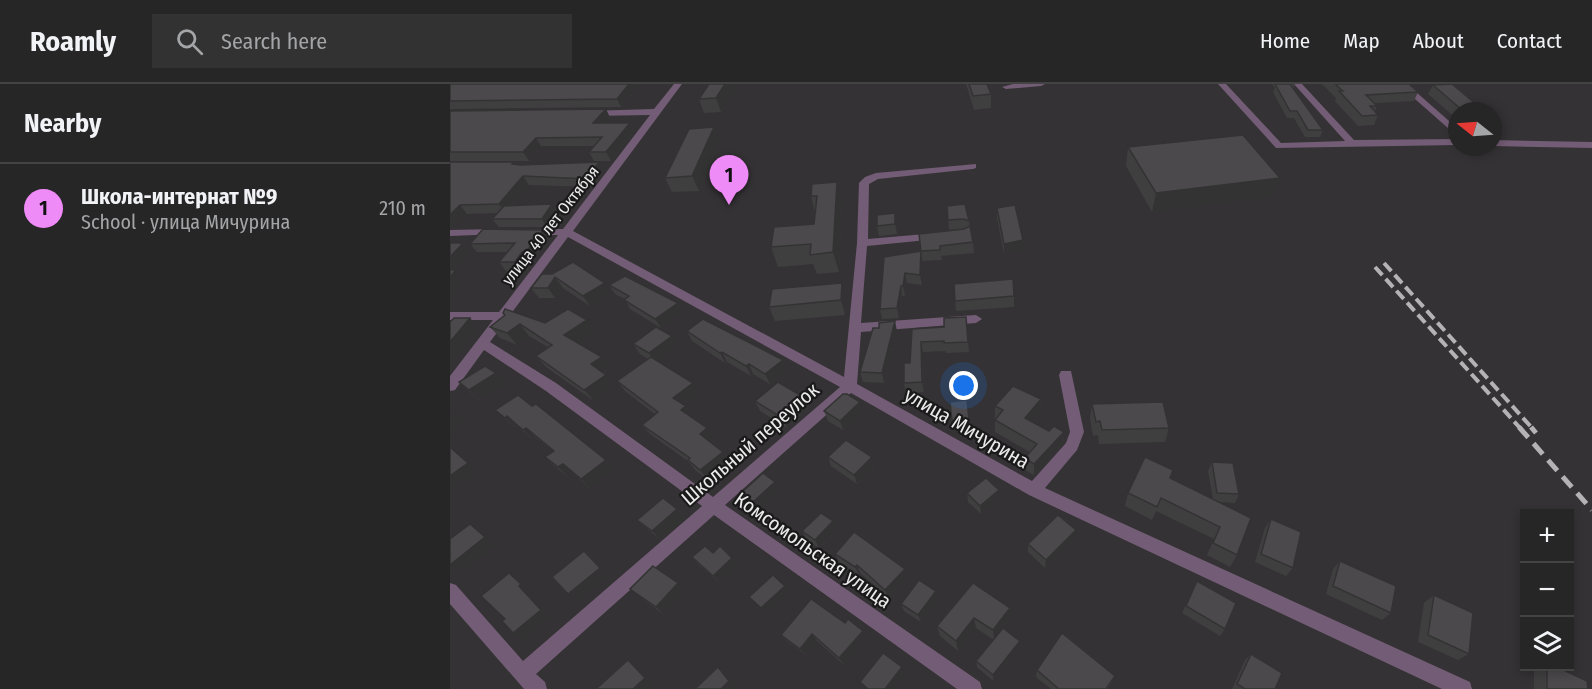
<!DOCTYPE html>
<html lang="en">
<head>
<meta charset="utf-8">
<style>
  :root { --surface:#272627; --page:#333233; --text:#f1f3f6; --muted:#a4a5a7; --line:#434344; --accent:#ef8bf7 }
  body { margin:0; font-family:"Fira Sans Condensed",sans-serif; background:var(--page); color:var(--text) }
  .controls { position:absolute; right:18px; bottom:18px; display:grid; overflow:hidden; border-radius:0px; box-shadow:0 3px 9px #0003 }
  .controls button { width:54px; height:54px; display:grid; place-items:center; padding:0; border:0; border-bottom:2px solid var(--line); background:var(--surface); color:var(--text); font:30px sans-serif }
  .compass { position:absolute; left:998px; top:18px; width:54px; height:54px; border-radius:50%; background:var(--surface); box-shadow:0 3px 9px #0003; rotate:287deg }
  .you { position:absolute; left:514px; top:302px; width:21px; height:21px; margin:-15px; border:4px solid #fff; border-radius:50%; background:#1a73e8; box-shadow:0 0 0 9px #1a73e833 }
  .badge { display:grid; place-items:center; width:39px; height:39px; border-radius:50%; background:var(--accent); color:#111; font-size:20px; font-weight:700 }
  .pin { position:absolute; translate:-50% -50px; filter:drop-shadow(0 2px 3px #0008) }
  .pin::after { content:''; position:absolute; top:32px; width:21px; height:18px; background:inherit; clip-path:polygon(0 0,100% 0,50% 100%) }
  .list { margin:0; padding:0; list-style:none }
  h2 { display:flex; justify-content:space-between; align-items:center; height:78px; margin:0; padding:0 24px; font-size:26px }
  h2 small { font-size:20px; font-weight:400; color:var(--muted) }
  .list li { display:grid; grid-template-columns:39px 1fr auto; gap:18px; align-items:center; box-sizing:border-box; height:90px; padding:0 24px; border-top:2px solid var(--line) }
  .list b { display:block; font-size:22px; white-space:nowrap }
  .list p { margin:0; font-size:20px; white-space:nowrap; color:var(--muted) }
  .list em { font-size:20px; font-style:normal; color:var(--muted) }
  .icon { flex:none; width:33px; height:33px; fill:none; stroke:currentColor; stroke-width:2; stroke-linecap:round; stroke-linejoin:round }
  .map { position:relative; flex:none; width:1142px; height:605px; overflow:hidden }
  header { display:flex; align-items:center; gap:36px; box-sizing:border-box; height:84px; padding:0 30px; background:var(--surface); border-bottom:2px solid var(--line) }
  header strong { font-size:28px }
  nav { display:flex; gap:33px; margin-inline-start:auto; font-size:21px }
  .search { width:420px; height:54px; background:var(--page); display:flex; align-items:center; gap:15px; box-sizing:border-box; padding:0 21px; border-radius:0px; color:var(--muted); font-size:22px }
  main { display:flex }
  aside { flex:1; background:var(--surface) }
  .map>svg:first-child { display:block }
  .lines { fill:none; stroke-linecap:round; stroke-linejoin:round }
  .minor { fill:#735c75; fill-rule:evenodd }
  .rail-far1 { stroke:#b4b2b4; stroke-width:4; stroke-dasharray:11 5; stroke-linecap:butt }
  .rail { stroke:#b4b2b4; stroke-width:5; stroke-dasharray:14 8; stroke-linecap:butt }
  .wall { fill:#403f40 }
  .shaded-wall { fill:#343334 }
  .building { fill:#4b494b; stroke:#343334; stroke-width:1.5 }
  .labels { text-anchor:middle; stroke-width:4.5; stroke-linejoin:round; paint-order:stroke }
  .far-street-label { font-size:16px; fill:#ecebec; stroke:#1b1a1b }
  .street-label { font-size:20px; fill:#ecebec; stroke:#1b1a1b }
</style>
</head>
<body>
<header>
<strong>Roamly</strong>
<div class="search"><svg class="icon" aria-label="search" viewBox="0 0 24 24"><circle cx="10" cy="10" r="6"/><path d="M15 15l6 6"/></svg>Search here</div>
<nav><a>Home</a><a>Map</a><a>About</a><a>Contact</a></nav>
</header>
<main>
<aside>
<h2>Nearby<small></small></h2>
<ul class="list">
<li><span class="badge">1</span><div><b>Школа-интернат №9</b><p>School · улица Мичурина</p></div><em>210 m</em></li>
</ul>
</aside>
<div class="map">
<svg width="1142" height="605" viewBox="0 0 1142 605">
  <rect width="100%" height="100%" fill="#343234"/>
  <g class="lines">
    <g class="minor">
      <path d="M224,0H232L123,147L394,293L407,159L409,99L415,93L426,89L526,80V84L523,85L428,95L419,100L418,155L487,149L492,152L487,155L417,162L411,239L526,231L532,235L526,239L411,248L407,300L582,397L616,359L620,348L609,291L611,287H621L634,348L627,366L595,404L1020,598L1022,605H992L579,411L401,309L275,421L530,598L532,605H507L264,431L86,590L95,598L97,605H74L0,520V499L6,501L73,577L252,422L96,307L34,266L5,306L0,307V292L43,236H0V228H49L108,151H77L73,150V146L113,145L200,31L140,32L137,31V27L204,25ZM118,153L390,303L263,413L106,299L40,258Z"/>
      <polygon points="563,0 595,0 591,2 556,5 552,3"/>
      <polygon points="768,0 776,0 831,59 895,57 844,0 852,0 904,56 1007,55 1007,61 826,64"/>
      <polygon points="948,0 957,0 1007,44 1007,52"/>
      <polygon points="1043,56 1142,58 1142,64 1043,62"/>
      <polygon points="49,145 53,146 53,150 0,152 0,146"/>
    </g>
    <g class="rail-far1">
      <polyline points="934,179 1082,344"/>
      <polyline points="925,183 1070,344"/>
    </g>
    <g class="rail">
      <polyline points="1069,343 1142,426"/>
      <polyline points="1081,343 1086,349"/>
    </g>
  </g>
  <g class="wall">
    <polygon points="0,0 190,0 171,23 0,25"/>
    <polygon points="516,0 537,0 541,10 541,24 524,26"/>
    <polygon points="822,0 845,0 844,4 843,4 873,46 870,53 855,53 844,34 837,34 823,8 825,3"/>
    <polygon points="872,0 959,0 968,8 964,17 925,19 927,22 925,27 928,31 924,41 908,42 885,17 886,14"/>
    <polygon points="983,1 1034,27 1007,27 1007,35 978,10"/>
    <polygon points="284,7 271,28 254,29 249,15"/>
    <polygon points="156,25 160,34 155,39 180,39 184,47 161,77 144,77 139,68 144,62 91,62 79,77 0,77 0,27"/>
    <polygon points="1043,35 1048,39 1043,47"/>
    <polygon points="270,57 249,107 222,108 215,94"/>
    <polygon points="678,63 823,113 702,128 676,82"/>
    <polygon points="0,78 66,81 154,87 142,103 79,101 62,122 107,129 97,143 49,143 42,135 48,129 17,130 8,140"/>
    <polygon points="362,100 392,117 389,188 367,190 363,180 328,183 321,163 364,140 365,129 361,112"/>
    <polygon points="497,122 519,137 523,158 524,169 491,172 492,176 472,177 472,201 457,199 455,212 452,212 449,234 432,235 430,225 471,167 515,145 499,146"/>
    <polygon points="547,124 573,167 554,170 547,134"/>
    <polygon points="445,129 447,139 447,150 429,152 427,142"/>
    <polygon points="99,154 83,176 78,176 71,186 56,187 49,178 57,168 27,168 20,160"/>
    <polygon points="102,190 161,210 140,222 113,204 105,214 89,214 81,204"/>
    <polygon points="159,201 228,219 233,228 211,244 180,225 175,215 165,210"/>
    <polygon points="564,212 564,223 506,227 505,217"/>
    <polygon points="396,214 395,231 325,237 319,223"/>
    <polygon points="53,229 95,239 137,236 145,248 128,259 152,273 160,284 154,289 165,302 144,317 96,283 86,272 98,263 79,252 67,261 50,254 40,243 55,232"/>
    <polygon points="516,233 519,268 496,269 495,267 473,268 474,308 456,309 454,299 460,279 462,245 494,243"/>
    <polygon points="237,247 338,286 320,300 303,290 301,292 277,278 275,279 242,257"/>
    <polygon points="447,247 434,299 413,298 410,288"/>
    <polygon points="222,252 228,262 208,277 249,308 233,321 236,322 242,332 241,333 263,354 259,357 273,368 279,377 257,395 245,386 239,378 200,350 192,341 206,331 175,307 167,297 198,275 190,270 183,260"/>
    <polygon points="46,289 55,299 29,316 9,298"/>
    <polygon points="355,314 359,323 337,344 310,327 305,317"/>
    <polygon points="591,315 590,327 581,338 599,347 614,348 613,360 584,391 575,386 575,374 580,368 545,348 545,322"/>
    <polygon points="517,316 520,344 503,346 500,318"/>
    <polygon points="642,320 719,344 715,358 649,360 648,351 643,352 640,334"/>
    <polygon points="82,322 156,376 164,385 139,404 122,388 117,392 104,382 95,373 103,367 85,353 82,355 66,341 64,343 45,326"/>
    <polygon points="374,327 413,328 393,346 378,337"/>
    <polygon points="378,373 422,373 425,382 407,400 381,382"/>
    <polygon points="762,378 789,410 785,419 769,418 787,471 780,483 757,471 764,455 706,427 702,436 675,422 678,409 723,386 720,395 763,415 758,387"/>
    <polygon points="549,406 549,415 531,430 518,418 517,409"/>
    <polygon points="330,407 308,427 297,418 291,409"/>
    <polygon points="227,425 235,434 210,455 196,444 187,436"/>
    <polygon points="821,435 843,484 836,492 805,478 815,444"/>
    <polygon points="383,437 387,446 369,464 357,456 352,447"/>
    <polygon points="625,455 595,484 578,468 578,460"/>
    <polygon points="263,469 282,474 288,482 271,500 249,481 242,473"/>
    <polygon points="385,470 455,485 457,493 438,513 410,489 409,491 389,478"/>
    <polygon points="890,477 941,529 932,536 876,510 883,485"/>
    <polygon points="180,505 236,507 214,531"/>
    <polygon points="743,505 775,545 770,552 732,529"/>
    <polygon points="486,507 488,515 471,538 454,527 451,520"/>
    <polygon points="984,511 1019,570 1008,576 968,558 974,519"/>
    <polygon points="560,524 560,535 552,545 570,557 570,564 543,597 527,583 526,577 544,556 526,544 508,567 490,552 487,542"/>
    <polygon points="395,539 416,554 394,581 367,557 356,571 337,557 331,551"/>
    <polygon points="801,570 825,605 782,605 795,576"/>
    <polygon points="1090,582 1105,582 1138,605 1084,605 1084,585"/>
    <polygon points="587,586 662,598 658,605 601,605 586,593"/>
  </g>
  <g class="shaded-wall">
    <polygon points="179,0 190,0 171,23 167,15"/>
    <polygon points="275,0 289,0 271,28 266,14"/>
    <polygon points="156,25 160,34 148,48 143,39"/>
    <polygon points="180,39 184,47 161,77 156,68"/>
    <polygon points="264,43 270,57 249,107 242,92"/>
    <polygon points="86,54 91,62 79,77 73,68"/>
    <polygon points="149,78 154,87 142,103 137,95"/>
    <polygon points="73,92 79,101 56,129 49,120"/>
    <polygon points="830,94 823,113 702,128 706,109"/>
    <polygon points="387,98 392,117 389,188 383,168"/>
    <polygon points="102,120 107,129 97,143 92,135"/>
    <polygon points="10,121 17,130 8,140 0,144 0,131"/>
    <polygon points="445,129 447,139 447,150 445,140"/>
    <polygon points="93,146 99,154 83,176 76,168"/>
    <polygon points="573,156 573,167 554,170 554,160"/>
    <polygon points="13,159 21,169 6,186 15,196 0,214 0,173"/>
    <polygon points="471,167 472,177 472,201 470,191"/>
    <polygon points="72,168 78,176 71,186 65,178"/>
    <polygon points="455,189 457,199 455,212 453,202"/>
    <polygon points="105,193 113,204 105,214 98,204"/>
    <polygon points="155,199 161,210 140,222 133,212"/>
    <polygon points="392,199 396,214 395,231 391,216"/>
    <polygon points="451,202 452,212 449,234 447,224"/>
    <polygon points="228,219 233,228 211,244 205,235"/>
    <polygon points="20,234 29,244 0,281 0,258"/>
    <polygon points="137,236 145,248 123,263 114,251"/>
    <polygon points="445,237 447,247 434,299 432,289"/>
    <polygon points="70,240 79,252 67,261 57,249"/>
    <polygon points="222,252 228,262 206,279 199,269"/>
    <polygon points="471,258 473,268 474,308 472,298"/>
    <polygon points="272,268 277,278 275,279 270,269"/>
    <polygon points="152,273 160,284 150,291 141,280"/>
    <polygon points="333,276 338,286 320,300 315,290"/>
    <polygon points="299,280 303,290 301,292 296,282"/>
    <polygon points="46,289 55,299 29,316 19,306"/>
    <polygon points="156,291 165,302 144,317 134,306"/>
    <polygon points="243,299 249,308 230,323 223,314"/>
    <polygon points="355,314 359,323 337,344 332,334"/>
    <polygon points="591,315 590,327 575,346 575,334"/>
    <polygon points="410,318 413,328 393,346 390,337"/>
    <polygon points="236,322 242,332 237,336 231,326"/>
    <polygon points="4,327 15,337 0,353 0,332"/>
    <polygon points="57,332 66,341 64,343 55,334"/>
    <polygon points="76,344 85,353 82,355 73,346"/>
    <polygon points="257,344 263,354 256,359 250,350"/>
    <polygon points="614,348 613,360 584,391 584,380"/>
    <polygon points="0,363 29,388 0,409"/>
    <polygon points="273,368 279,377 257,395 250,386"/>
    <polygon points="422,373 425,382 407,400 404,391"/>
    <polygon points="156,376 164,385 139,404 131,395"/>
    <polygon points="113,380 122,388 117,392 108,383"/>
    <polygon points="325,398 330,407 308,427 303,418"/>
    <polygon points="549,406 549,415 531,430 530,422"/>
    <polygon points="227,425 235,434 210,455 202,447"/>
    <polygon points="383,437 387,446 369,464 365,456"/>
    <polygon points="20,440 32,448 47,461 13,488 0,481"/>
    <polygon points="626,446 625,455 595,484 596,476"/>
    <polygon points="134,467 144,475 160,492 129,518 118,510"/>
    <polygon points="282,474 288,482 271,500 263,492"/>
    <polygon points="407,481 410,489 409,491 405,483"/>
    <polygon points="455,485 457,493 438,513 435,506"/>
    <polygon points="59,489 71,497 83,508 81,510 103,533 75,556 63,549 69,502"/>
    <polygon points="228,499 236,507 214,531 206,523"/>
    <polygon points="335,502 340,510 317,531 311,524"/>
    <polygon points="486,507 488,515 471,538 468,531"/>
    <polygon points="560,524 560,535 544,556 543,546"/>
    <polygon points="524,534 526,544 508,567 506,557"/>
    <polygon points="413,547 416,554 394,581 389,574"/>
    <polygon points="362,550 367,557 356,571 350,565"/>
    <polygon points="570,557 570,564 543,597 543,591"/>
    <polygon points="178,576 188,582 205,600 199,605 183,605"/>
    <polygon points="268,583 275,590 287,603 285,605 271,605"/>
    <polygon points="452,583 455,589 443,605 435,605"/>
  </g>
  <g class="building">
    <polygon points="0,0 179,0 167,15 0,17"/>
    <polygon points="259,0 275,0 266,14 249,15"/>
    <polygon points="519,0 537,0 541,10 523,12"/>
    <polygon points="825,0 840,0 873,46 858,46 847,27 840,27"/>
    <polygon points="885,0 959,0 968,8 916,11 927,22 920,22 928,31 912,32 889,7 893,7"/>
    <polygon points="1002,0 1034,27 1017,27 1016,26 1012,26 983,1"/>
    <polygon points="156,25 143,39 180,39 156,68 139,68 152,53 86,54 73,68 0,68 0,27"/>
    <polygon points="264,43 242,92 215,94 239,45"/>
    <polygon points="793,51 830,94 706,109 678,63"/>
    <polygon points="0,78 64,78 62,80 70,81 149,78 137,95 73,92 49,120 10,121 0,131"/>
    <polygon points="387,98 383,168 360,171 361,160 321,163 324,143 364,140 367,112 361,112 362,100"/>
    <polygon points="102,120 92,135 42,135 54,122"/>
    <polygon points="515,120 519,137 514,135 498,136 497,122"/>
    <polygon points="565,121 573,156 554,160 547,124"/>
    <polygon points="445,129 445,140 427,142 427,131"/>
    <polygon points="520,142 523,158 490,162 490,166 471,167 470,191 455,189 453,202 451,202 447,224 430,225 434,173 471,167 469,150 514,145"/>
    <polygon points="33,145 93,146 76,168 72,168 65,178 49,178 65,159 20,160"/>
    <polygon points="0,159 13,159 0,173"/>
    <polygon points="123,178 155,199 133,212 105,193 98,204 81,204 92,190 102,190"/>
    <polygon points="0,186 6,186 0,193"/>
    <polygon points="175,192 228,219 205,235 174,216 179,212 159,201"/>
    <polygon points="563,195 564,212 505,217 504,200"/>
    <polygon points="392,199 391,216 319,223 322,205"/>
    <polygon points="55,225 95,239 118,225 137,236 114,251 152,273 141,280 156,291 134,306 86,272 102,261 70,240 57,249 40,243 55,231 53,229"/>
    <polygon points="516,233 518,258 494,259 494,257 471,258 472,298 454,299 454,279 460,279 462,245 494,243 494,234"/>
    <polygon points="4,234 20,234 0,258 0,238"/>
    <polygon points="253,235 333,276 315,290 299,280 296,282 272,268 270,269 237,247"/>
    <polygon points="445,237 432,289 410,288 423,244 429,244 429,239"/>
    <polygon points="206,243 222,252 199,269 183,260"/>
    <polygon points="201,273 243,299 223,314 236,322 231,326 257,344 250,350 273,368 250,386 238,376 240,374 192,341 208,328 167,297"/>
    <polygon points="35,282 46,289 19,306 9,298"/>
    <polygon points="328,298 355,314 332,334 305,317"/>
    <polygon points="563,302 591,315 575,334 599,347 604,342 614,348 584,380 575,374 587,360 545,336 553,326 545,322"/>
    <polygon points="393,310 397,310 410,318 390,337 374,327"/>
    <polygon points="68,311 82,322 86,320 156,376 131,395 113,380 108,383 95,373 104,367 76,344 73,346 57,332 55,334 45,326"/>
    <polygon points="517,316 519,335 502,337 500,318"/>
    <polygon points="713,318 719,344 652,346 650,337 646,338 642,320"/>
    <polygon points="396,356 422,373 404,391 378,373"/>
    <polygon points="0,363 18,379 0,392"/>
    <polygon points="695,373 723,386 720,394 801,434 787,471 763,459 770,443 711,414 707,423 678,409"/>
    <polygon points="762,378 783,379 789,410 767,409"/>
    <polygon points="313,389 325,398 303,418 291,409"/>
    <polygon points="536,394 549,406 530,422 517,409"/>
    <polygon points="213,414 227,425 202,447 187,436"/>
    <polygon points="371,429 383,437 365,456 352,447"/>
    <polygon points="608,431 626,446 596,476 578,460"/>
    <polygon points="821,435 851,448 843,484 811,470"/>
    <polygon points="20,440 35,453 0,481 0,455"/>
    <polygon points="404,448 455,485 435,506 407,481 405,483 385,470"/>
    <polygon points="255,462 263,469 270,462 282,474 263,492 242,473"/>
    <polygon points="134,467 150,484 118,510 102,493"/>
    <polygon points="890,477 946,502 941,529 883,502"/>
    <polygon points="203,482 228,499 206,523 180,505"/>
    <polygon points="59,489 71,500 69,502 91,526 63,549 52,537 55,535 31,512"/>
    <polygon points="323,491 335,502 311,524 299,513"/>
    <polygon points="469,496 486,507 468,531 451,520"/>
    <polygon points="747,497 786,519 775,545 736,522"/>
    <polygon points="523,499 560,524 543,546 524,534 506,557 487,542"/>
    <polygon points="984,511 1023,529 1019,570 978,551"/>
    <polygon points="361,515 395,539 398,535 413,547 389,574 362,550 350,565 331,551"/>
    <polygon points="553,544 570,557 543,591 526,577"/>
    <polygon points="612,549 665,592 656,605 609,605 587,586"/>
    <polygon points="433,569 452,583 435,605 418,605 410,598"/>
    <polygon points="801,570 832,589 825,605 795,605 787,600"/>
    <polygon points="178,576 195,594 183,605 146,605"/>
    <polygon points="1097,582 1105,582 1137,597 1138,605 1097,605"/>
    <polygon points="268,583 279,597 271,605 245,605"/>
  </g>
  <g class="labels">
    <g class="far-street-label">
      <text transform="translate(100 141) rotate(-52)" y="6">улица 40 лет Октября</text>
    </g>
    <g class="street-label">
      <text transform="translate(517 344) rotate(30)" y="7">улица Мичурина</text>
      <text transform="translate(300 360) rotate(-41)" y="7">Школьный переулок</text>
      <text transform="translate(363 466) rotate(35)" y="7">Комсомольская улица</text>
    </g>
  </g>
</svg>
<div class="controls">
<button>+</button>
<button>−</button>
<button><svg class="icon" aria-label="layers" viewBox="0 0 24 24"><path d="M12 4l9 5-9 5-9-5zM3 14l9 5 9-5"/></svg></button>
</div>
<svg class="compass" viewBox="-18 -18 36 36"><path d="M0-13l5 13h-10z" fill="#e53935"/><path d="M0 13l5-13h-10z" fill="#a4a5a7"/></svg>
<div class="you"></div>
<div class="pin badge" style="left:279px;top:121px">1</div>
</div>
</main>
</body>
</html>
